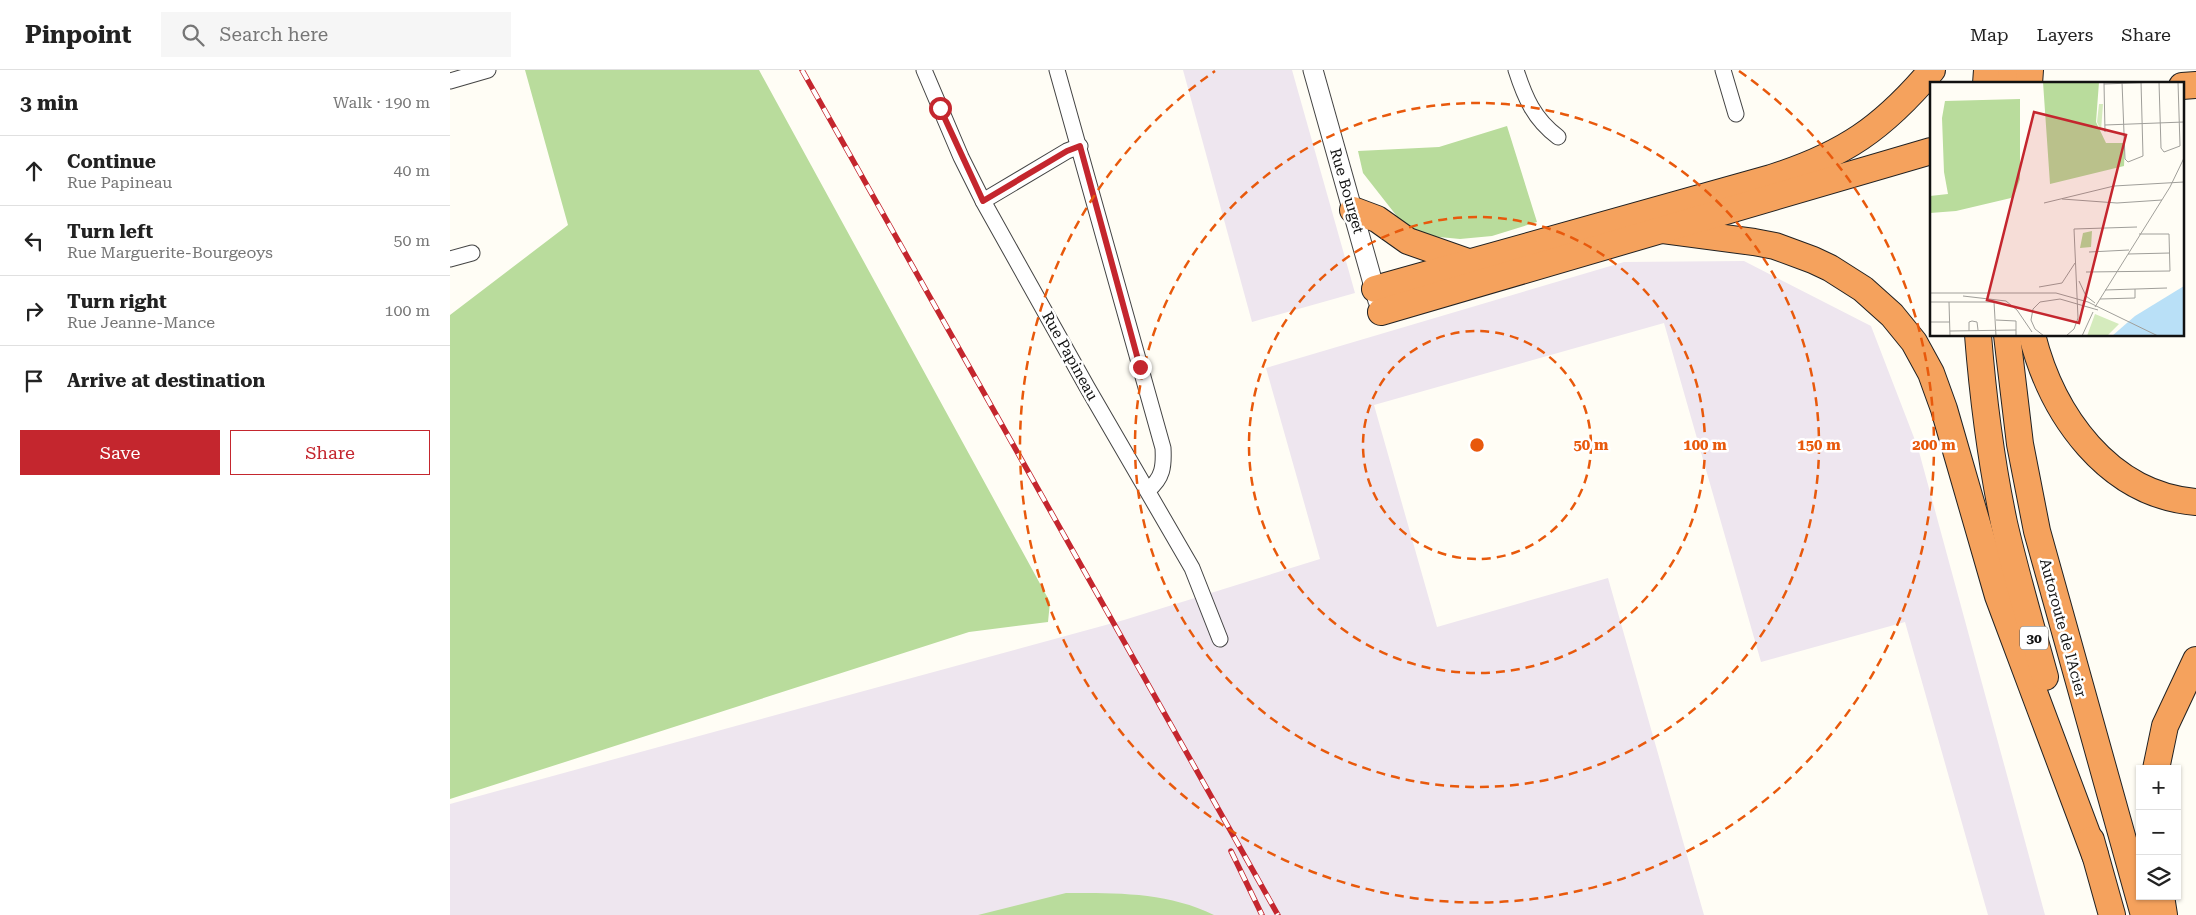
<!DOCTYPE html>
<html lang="en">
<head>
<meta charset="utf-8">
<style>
  :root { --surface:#fff; --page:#f6f6f6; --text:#222; --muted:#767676; --line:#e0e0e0; --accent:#c4262e }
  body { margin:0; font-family:"Roboto Serif",serif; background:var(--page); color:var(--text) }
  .controls { position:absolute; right:15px; bottom:15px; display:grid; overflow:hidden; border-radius:0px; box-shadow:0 1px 4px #0004 }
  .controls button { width:45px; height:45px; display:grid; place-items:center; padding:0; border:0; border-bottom:1px solid var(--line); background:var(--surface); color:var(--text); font:25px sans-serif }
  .stop { position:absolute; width:15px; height:15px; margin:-11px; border:4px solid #c4262e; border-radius:50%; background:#fff }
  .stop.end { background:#c4262e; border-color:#fff; box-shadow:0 1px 5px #0008 }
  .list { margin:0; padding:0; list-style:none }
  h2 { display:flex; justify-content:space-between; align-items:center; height:65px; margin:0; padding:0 20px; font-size:21px }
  h2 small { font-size:16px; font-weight:400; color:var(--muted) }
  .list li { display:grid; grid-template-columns:32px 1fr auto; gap:15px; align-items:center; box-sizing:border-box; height:70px; padding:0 20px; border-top:1px solid var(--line) }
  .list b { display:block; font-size:19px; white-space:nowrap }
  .list p { margin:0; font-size:16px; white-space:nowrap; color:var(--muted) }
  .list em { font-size:16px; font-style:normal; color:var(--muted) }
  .actions { display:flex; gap:10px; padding:15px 20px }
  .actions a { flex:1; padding:11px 0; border:1px solid var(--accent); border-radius:0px; text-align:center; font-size:18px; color:var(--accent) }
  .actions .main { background:var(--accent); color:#fff }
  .icon { flex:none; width:28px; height:28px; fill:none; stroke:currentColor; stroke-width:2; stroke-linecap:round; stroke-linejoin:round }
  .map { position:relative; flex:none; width:1746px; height:845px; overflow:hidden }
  header { display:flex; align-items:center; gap:30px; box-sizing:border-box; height:70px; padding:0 25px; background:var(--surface); border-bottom:1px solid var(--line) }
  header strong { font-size:24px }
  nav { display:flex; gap:28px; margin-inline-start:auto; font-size:18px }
  .search { width:350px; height:45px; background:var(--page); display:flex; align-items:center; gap:12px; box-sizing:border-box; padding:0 18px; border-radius:0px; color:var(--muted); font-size:19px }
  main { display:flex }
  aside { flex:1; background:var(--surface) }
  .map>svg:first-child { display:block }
  .industrial { fill:#eee6ef }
  .forest { fill:#b9dc9c }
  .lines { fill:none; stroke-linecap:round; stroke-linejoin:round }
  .minor-casing { stroke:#444; stroke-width:17 }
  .tertiary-casing { stroke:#444; stroke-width:21 }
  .motorway-casing { stroke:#222; stroke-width:28 }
  .minor { stroke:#fff; stroke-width:15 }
  .tertiary { stroke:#fff; stroke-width:19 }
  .motorway { stroke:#f5a25d; stroke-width:26 }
  .rail-casing { stroke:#c4262e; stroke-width:5.5 }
  .rail { stroke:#fff; stroke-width:4; stroke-dasharray:11; stroke-linecap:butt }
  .route { stroke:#c4262e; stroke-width:6 }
  .ring { fill:none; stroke:#e8590c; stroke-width:2.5; stroke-dasharray:9 6 }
  .labels { text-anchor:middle; stroke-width:5; stroke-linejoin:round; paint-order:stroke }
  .shield { fill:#fff; stroke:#585858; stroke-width:1 }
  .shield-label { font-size:14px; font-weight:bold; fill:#111 }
  .street-label { font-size:15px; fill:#111; stroke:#fff }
  .inset-road { fill:none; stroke:#a09f9a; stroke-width:1 }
  .view { fill:#c4262e; fill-opacity:0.15; stroke:#c4262e; stroke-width:2.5 }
  .inset-edge { fill:none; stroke:#111; stroke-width:2.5 }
  .centre { fill:#e8590c; stroke:#fff; stroke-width:2.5 }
  .ring-label { font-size:15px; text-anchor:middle; font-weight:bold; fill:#e8590c; stroke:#fff; stroke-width:5; stroke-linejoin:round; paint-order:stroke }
</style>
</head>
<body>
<header>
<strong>Pinpoint</strong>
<div class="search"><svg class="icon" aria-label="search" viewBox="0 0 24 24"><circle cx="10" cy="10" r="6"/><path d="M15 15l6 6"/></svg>Search here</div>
<nav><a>Map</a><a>Layers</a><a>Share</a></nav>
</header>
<main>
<aside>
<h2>3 min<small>Walk · 190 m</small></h2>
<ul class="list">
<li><svg class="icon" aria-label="ahead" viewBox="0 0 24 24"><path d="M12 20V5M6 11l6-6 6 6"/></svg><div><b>Continue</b><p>Rue Papineau</p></div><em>40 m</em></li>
<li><svg class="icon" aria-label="left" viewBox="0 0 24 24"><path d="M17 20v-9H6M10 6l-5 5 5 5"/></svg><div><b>Turn left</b><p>Rue Marguerite-Bourgeoys</p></div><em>50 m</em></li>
<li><svg class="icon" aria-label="right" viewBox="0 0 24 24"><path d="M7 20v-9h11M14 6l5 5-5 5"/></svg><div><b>Turn right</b><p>Rue Jeanne-Mance</p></div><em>100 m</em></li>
<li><svg class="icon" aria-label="arrive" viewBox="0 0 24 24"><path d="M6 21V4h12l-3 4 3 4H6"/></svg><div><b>Arrive at destination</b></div></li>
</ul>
<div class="actions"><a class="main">Save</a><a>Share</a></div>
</aside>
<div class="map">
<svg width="1746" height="845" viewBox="0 0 1746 845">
  <rect width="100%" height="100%" fill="#fffdf5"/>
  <g class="industrial">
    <polygon points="733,0 842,0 905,223 802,252"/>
    <polygon points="1294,191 1421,256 1468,378 1595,845 1538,845 1455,552 1311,592 1214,253 924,335 987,557 1158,508 1254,845 0,845 0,734 674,550 870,489 816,298 1174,192"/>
  </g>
  <g class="forest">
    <polygon points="75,0 309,0 600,532 598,552 519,562 0,729 0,245 118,155"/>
    <polygon points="1057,56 1087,152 1042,166 1010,169 979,166 953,154 913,103 908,81 989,77"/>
    <path d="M616,823C667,823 717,822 764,845H528Z"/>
  </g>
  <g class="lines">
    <defs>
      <g id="minor">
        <polyline points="474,0 511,87 533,131 637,317 742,498 770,569"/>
        <path d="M607,0L713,378C714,396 713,408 698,420"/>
        <path d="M1066,0C1075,28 1084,49 1108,67"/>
        <polyline points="1273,0 1286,44"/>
        <polyline points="0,11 38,0"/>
        <polyline points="533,131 617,81 630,76"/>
        <polyline points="0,189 22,183"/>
      </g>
      <polyline id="tertiary" points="863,0 928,231"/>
      <g id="motorway">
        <polyline points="1536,14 1537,0"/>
        <polyline points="1560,14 1562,0"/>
        <polyline points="1579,14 1580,0"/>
        <polyline points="1732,16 1746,15"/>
        <polyline points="903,140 927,149 958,171 1018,192"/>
        <polyline points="1213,160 1304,172 1325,176 1363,190 1380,198 1413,219 1442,245 1464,272 1481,303 1494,339 1548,526 1645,785"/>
        <path d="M925,219L1321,108C1394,85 1433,58 1482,0"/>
        <polyline points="931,242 1481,81"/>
        <path d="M1528,265C1533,328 1541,391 1554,453C1566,505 1581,556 1595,607"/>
        <polyline points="1557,265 1570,374 1587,461 1694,845"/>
        <path d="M1582,265C1602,345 1658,425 1746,432"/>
        <polyline points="1706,699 1715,656 1746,590"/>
        <polyline points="1641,770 1662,845"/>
        <polyline points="1711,826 1714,845"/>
      </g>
    </defs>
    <use href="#minor" class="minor-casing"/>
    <use href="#tertiary" class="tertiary-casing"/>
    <use href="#motorway" class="motorway-casing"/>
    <use href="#minor" class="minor"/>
    <use href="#tertiary" class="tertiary"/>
    <use href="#motorway" class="motorway"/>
    <defs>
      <g id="rail">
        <polyline points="352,0 828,845"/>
        <polyline points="781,781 812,845"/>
      </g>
    </defs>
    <use href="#rail" class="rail-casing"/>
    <use href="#rail" class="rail"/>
  </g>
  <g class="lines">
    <polyline class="route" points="490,38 533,131 617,81 630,76 690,297"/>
  </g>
  <g class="ring">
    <circle cx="1027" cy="375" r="114"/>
    <circle cx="1027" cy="375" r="228"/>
    <circle cx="1027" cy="375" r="342"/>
    <path d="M1289 1A457 457 0 1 1 765 1"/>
  </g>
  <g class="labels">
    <rect class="shield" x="1570" y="556.5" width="28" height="23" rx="4"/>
    <g class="shield-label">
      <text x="1584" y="573">30</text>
    </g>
    <g class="street-label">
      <text transform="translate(897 121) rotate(74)" y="5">Rue Bourget</text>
      <text transform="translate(620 286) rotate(61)" y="5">Rue Papineau</text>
      <text transform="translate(1613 558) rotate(75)" y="5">Autoroute de l'Acier</text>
    </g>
  </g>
  <g transform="translate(1480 12)">
    <rect width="254" height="254" fill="#fffdf5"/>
    <path d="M169,22H173L171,49L167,40ZM165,232L189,242L177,254H157Z" fill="#d5ebbd"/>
    <path d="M113,0H169L166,40L176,61H195L194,84L120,102ZM90,17V97L85,111L81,116L26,129L0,131V114L18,112L14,90L12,36L15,19ZM162,149L161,165L150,166L153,151Z" fill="#b9dc9c"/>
    <path d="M254,204V254H182L205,234Z" fill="#b9e0f7"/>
    <path class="inset-road" d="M192,0L195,77L198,80L213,74L211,0M229,0L231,66L234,70L250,64L248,0M174,1L175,50M174,2L229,0M175,43L254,40M132,117L187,121L232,118M114,121L184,104L254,100M144,147L207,145M159,170L199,168M198,172L240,171M156,190L240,189L239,152H209M149,199L156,214L165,221M109,205L132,201L145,181M175,208L237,206M0,211H126L158,220L228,254M33,214L76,219L87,228L102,250M170,217L205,216V207M0,220H64L66,254M19,220L20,254M165,225L240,105L254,76M66,238L86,239V254M0,240H20M20,249L86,248M39,249V240L42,239L47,240L48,248M114,254L105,247L101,238L103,227L110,220L130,217L168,228M136,254L144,247L148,236L144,147M152,254L163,230"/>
    <path class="view" d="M104,30L196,53L149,241L57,218Z"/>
    <rect width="254" height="254" class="inset-edge"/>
  </g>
  <circle cx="1027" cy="375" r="8" class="centre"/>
  <g class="ring-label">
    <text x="1141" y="380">50 m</text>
    <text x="1255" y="380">100 m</text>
    <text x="1369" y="380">150 m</text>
    <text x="1484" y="380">200 m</text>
  </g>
</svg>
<div class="controls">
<button>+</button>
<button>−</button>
<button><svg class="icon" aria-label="layers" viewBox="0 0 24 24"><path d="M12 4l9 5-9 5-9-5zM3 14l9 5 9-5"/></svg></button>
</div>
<div class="stop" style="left:490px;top:38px"></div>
<div class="stop end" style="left:690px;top:297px"></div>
</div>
</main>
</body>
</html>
